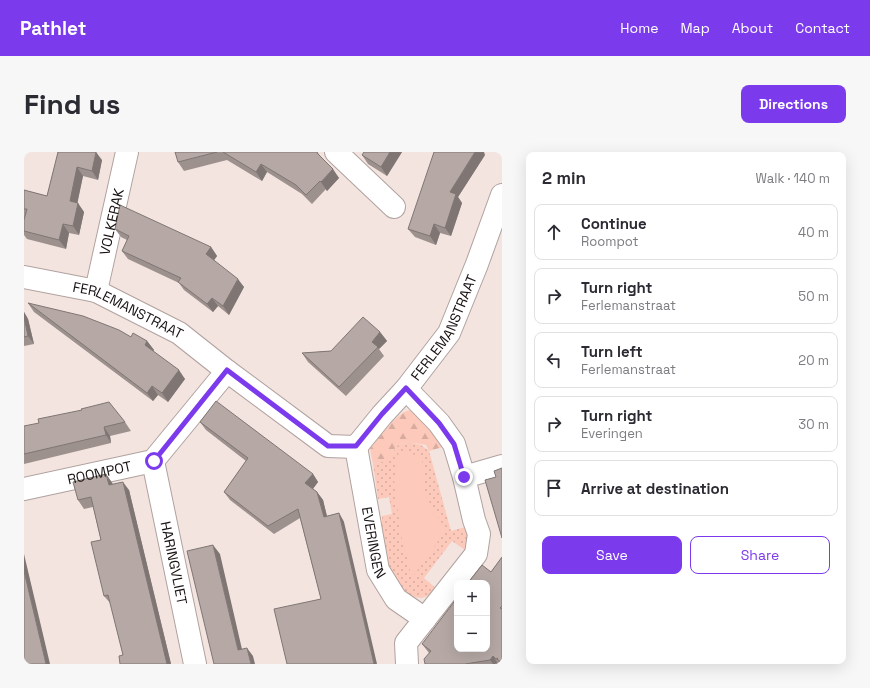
<!DOCTYPE html>
<html lang="en">
<head>
<meta charset="utf-8">
<style>
  :root { --surface:#fff; --page:#f7f7f7; --text:#2b2b33; --muted:#7c7c81; --line:#e1e1e2; --accent:#7c3aed }
  body { margin:0; font-family:"Space Grotesk",sans-serif; background:var(--page); color:var(--text) }
  .controls { position:absolute; right:12px; bottom:12px; display:grid; overflow:hidden; border-radius:8px; box-shadow:0 4px 16px #0002 }
  .controls button { width:36px; height:36px; display:grid; place-items:center; padding:0; border:0; border-bottom:1px solid var(--line); background:var(--surface); color:var(--text); font:20px sans-serif }
  .stop { position:absolute; width:12px; height:12px; margin:-9px; border:3px solid #7c3aed; border-radius:50%; background:#fff }
  .stop.end { background:#7c3aed; border-color:#fff; box-shadow:0 1px 4px #0008 }
  .list { margin:0; padding:0; list-style:none }
  h2 { display:flex; justify-content:space-between; align-items:center; height:52px; margin:0; padding:0 16px; font-size:17px }
  h2 small { font-size:13px; font-weight:400; color:var(--muted) }
  .list li { display:grid; grid-template-columns:26px 1fr auto; gap:12px; align-items:center; box-sizing:border-box; height:56px; margin:0 8px 8px; padding:0 8px; border:1px solid var(--line); border-radius:8px }
  .list b { display:block; font-size:15px; white-space:nowrap }
  .list p { margin:0; font-size:13px; white-space:nowrap; color:var(--muted) }
  .list em { font-size:13px; font-style:normal; color:var(--muted) }
  .actions { display:flex; gap:8px; padding:12px 16px }
  .actions a { flex:1; padding:9px 0; border:1px solid var(--accent); border-radius:8px; text-align:center; font-size:14px; color:var(--accent) }
  .actions .main { background:var(--accent); color:#fff }
  .icon { flex:none; width:22px; height:22px; fill:none; stroke:currentColor; stroke-width:2; stroke-linecap:round; stroke-linejoin:round }
  .map { position:relative; flex:none; width:478px; height:512px; overflow:hidden; border-radius:8px }
  header { display:flex; align-items:center; gap:24px; box-sizing:border-box; height:56px; padding:0 20px; background:var(--accent); color:#fff }
  header strong { font-size:19px }
  nav { display:flex; gap:22px; margin-inline-start:auto; font-size:14px }
  .intro { display:flex; align-items:center; justify-content:space-between; box-sizing:border-box; height:96px; padding:0 24px }
  h1 { margin:0; font-size:28px }
  .button { padding:10px 18px; border-radius:8px; background:var(--accent); color:#fff; font-size:14px; font-weight:700 }
  main { display:flex; gap:24px; padding:0 24px }
  aside { flex:1; background:var(--surface); border-radius:8px; box-shadow:0 4px 16px #0002 }
  .map>svg:first-child { display:block }
  .grass { fill:url(#grass-dots) }
  .forest { fill:url(#forest-firs) }
  .green { fill:#fcc9ba }
  .lines { fill:none; stroke-linecap:round; stroke-linejoin:round }
  .minor-casing { stroke:#b0a29f; stroke-width:24 }
  .minor { stroke:#fff; stroke-width:22 }
  .wall { fill:#9d918e }
  .shaded-wall { fill:#7f7674 }
  .building { fill:#b6a9a5; stroke:#7f7674 }
  .route { stroke:#7c3aed; stroke-width:5 }
  .labels { text-anchor:middle; stroke-width:3; stroke-linejoin:round; paint-order:stroke }
  .street-label { font-size:14px; fill:#181312; stroke:#fff }
</style>
</head>
<body>
<header>
<strong>Pathlet</strong>
<nav><a>Home</a><a>Map</a><a>About</a><a>Contact</a></nav>
</header>
<div class="intro"><h1>Find us</h1><a class="button">Directions</a></div>
<main>
<div class="map">
<svg width="478" height="512" viewBox="0 0 478 512">
  <defs>
    <pattern id="grass-dots" width="8" height="8" patternUnits="userSpaceOnUse"><rect width="8" height="8" fill="#fcc9ba"/><path d="M2 2h.1M6 6h.1" fill="none" stroke="#d7ac9f" stroke-width="1.8" stroke-linecap="round"/></pattern>
    <pattern id="forest-firs" width="22" height="20" patternUnits="userSpaceOnUse"><rect width="22" height="20" fill="#fcc9ba"/><path d="M5 1l3.5 6h-7zM16 11l3.5 6h-7z" fill="#d7ac9f"/></pattern>
  </defs>
  <rect width="100%" height="100%" fill="#f3e4e0"/>
  <path class="grass" d="M384,290L397,293L405,299L427,379L445,374L444,400L428,389L400,426L414,438C401,446 396,449 382,441C357,427 358,389 358,364L368,362L365,345L354,347L349,312L360,309L369,302L371,296L377,291Z"/>
  <path class="forest" d="M386,258L392,261L422,294L405,299L402,293L384,290L377,291L371,296L369,302L365,306L360,309L349,312L346,297C354,287 373,260 386,258Z"/>
  <polygon class="green" points="375,298 398,305 401,343 422,378 388,426 377,383 370,328"/>
  <g class="lines">
    <defs>
      <g id="minor">
        <polyline points="312,0 370,55"/>
        <path id="s1" d="M0,125L72,139L155,181L203,219L304,294L332,295L358,263L382,237L425,181L453,112L478,43"/>
        <path id="s2" d="M72,139L103,0"/>
        <polyline points="382,237 415,271 430,292 440,325 450,368 455,382 452,402 382,491 383,512"/>
        <path id="s3" d="M332,295L354,418L372,447L401,467"/>
        <path id="s4" d="M129,309L171,512"/>
        <polyline points="440,325 478,314"/>
        <path id="s5" d="M0,337L129,309L203,219"/>
      </g>
    </defs>
    <use href="#minor" class="minor-casing"/>
    <use href="#minor" class="minor"/>
  </g>
  <g class="wall">
    <polygon points="34,0 78,8 74,28 59,24 53,51 60,60 55,83 45,81 42,97 3,87 0,83 0,38 23,44"/>
    <polygon points="151,0 293,0 315,26 303,39 302,37 288,52 278,42 243,20 238,29 203,8 160,19 154,10"/>
    <polygon points="378,0 363,24 344,12 338,3"/>
    <polygon points="461,3 434,45 438,51 427,84 416,81 412,93 391,85 384,77"/>
    <polygon points="91,77 187,95 193,104 190,108 220,135 205,163 194,154 189,160 160,138 155,131 104,107 98,99 103,88 97,85"/>
    <polygon points="4,151 107,185 123,189 130,198 129,199 161,227 144,250 134,243 129,249 10,160"/>
    <polygon points="0,160 4,167 10,192 0,194"/>
    <polygon points="356,180 363,189 355,197 360,204 322,244 284,210 278,201 307,199"/>
    <polygon points="101,270 107,279 86,284 87,291 0,312 0,274"/>
    <polygon points="176,270 289,322 294,330 289,337 293,340 299,348 303,364 315,361 320,370 297,447 276,366 250,382 206,348 200,340 222,309 182,278"/>
    <polygon points="82,322 89,332 105,338 147,512 96,512 99,503 87,452 80,444 77,388 69,355 60,357 54,348"/>
    <polygon points="478,405 478,512 401,512 405,501 398,492 467,420"/>
  </g>
  <g class="shaded-wall">
    <polygon points="72,0 78,8 74,28 68,19"/>
    <polygon points="366,0 378,0 363,24 357,15"/>
    <polygon points="451,0 460,0 461,3 434,45 438,51 427,84 421,76 426,40"/>
    <polygon points="237,12 243,20 238,29 232,20"/>
    <polygon points="53,15 59,24 52,58 46,49"/>
    <polygon points="309,17 315,26 303,39 297,30"/>
    <polygon points="54,51 60,60 55,83 49,74"/>
    <polygon points="39,72 45,81 42,97 35,88"/>
    <polygon points="410,72 416,81 412,93 406,84"/>
    <polygon points="187,95 193,104 188,111 182,102"/>
    <polygon points="214,127 220,135 205,163 199,154"/>
    <polygon points="188,146 194,154 189,160 183,152"/>
    <polygon points="0,160 4,167 10,192 4,184 0,165"/>
    <polygon points="356,180 363,189 355,197 348,190"/>
    <polygon points="123,189 130,198 127,202 121,193"/>
    <polygon points="155,218 161,227 144,250 138,241"/>
    <polygon points="128,234 134,243 129,249 123,241"/>
    <polygon points="80,275 86,284 87,291 82,283"/>
    <polygon points="82,322 88,331 91,342 85,333"/>
    <polygon points="289,322 294,330 287,339 281,331"/>
    <polygon points="99,330 105,338 147,512 143,512"/>
    <polygon points="293,340 299,348 305,373 300,365"/>
    <polygon points="315,361 320,370 353,512 350,512"/>
    <polygon points="189,393 196,402 220,506 214,498"/>
    <polygon points="0,402 26,512 22,512 0,419"/>
    <polygon points="223,496 229,504 231,512 227,512"/>
    <polygon points="469,504 474,512 469,512 466,508"/>
  </g>
  <g class="building">
    <polygon points="34,0 72,0 68,19 53,15 46,49 54,51 49,74 39,72 35,88 0,79 0,68 3,57 0,57 0,38 23,44"/>
    <polygon points="151,0 193,0 154,10"/>
    <polygon points="199,0 293,0 294,2 309,17 297,30 296,29 282,43 272,33 237,12 232,20"/>
    <polygon points="340,0 366,0 357,15 338,3"/>
    <polygon points="410,0 451,0 426,40 432,42 421,76 410,72 406,84 384,77"/>
    <polygon points="96,53 187,95 182,102 214,127 199,154 188,146 183,152 154,130 157,126 98,99 105,84 91,77"/>
    <polygon points="4,151 59,164 95,178 107,185 109,181 123,189 121,193 155,218 138,241 128,234 123,241"/>
    <polygon points="0,165 4,184 0,185"/>
    <polygon points="339,165 356,180 348,190 354,195 315,235 278,201 307,199"/>
    <polygon points="192,249 289,322 281,331 293,340 300,365 315,361 350,512 263,512 250,457 297,447 274,357 244,374 200,340 224,306 176,270"/>
    <polygon points="85,250 101,270 80,275 82,283 0,302 0,274 15,271 14,267 58,258 57,257"/>
    <polygon points="478,316 478,386 461,328 472,325 470,319"/>
    <polygon points="82,322 85,333 99,330 143,512 96,512 95,504 99,503 84,443 80,444 67,390 77,388 67,345 54,348 49,330"/>
    <polygon points="189,393 214,498 223,496 227,512 190,512 163,399"/>
    <polygon points="478,405 478,454 476,456 478,457 478,511 473,507 474,506 472,507 469,504 466,508 441,512 401,512 400,507 407,499 398,492 433,446 433,497 463,497 463,431 444,431 458,413 467,420"/>
    <polygon points="0,419 22,512 0,512"/>
  </g>
  <g class="lines">
    <polyline class="route" points="130,309 203,218 304,294 332,294 358,262 382,236 415,271 430,292 440,325"/>
  </g>
  <g class="labels">
    <g class="street-label">
      <text dy="5" stroke="none"><textPath href="#s2" startOffset="71">VOLKERAK</textPath></text>
      <text dy="5" stroke="none"><textPath href="#s1" startOffset="110">FERLEMANSTRAAT</textPath></text>
      <text dy="5" stroke="none"><textPath href="#s1" startOffset="531">FERLEMANSTRAAT</textPath></text>
      <text dy="5" stroke="none"><textPath href="#s5" startOffset="77">ROOMPOT</textPath></text>
      <text dy="5" stroke="none"><textPath href="#s3" startOffset="97">EVERINGEN</textPath></text>
      <text dy="5" stroke="none"><textPath href="#s4" startOffset="104">HARINGVLIET</textPath></text>
    </g>
  </g>
</svg>
<div class="controls">
<button>+</button>
<button>−</button>
</div>
<div class="stop" style="left:130px;top:309px"></div>
<div class="stop end" style="left:440px;top:325px"></div>
</div>
<aside>
<h2>2 min<small>Walk · 140 m</small></h2>
<ul class="list">
<li><svg class="icon" aria-label="ahead" viewBox="0 0 24 24"><path d="M12 20V5M6 11l6-6 6 6"/></svg><div><b>Continue</b><p>Roompot</p></div><em>40 m</em></li>
<li><svg class="icon" aria-label="right" viewBox="0 0 24 24"><path d="M7 20v-9h11M14 6l5 5-5 5"/></svg><div><b>Turn right</b><p>Ferlemanstraat</p></div><em>50 m</em></li>
<li><svg class="icon" aria-label="left" viewBox="0 0 24 24"><path d="M17 20v-9H6M10 6l-5 5 5 5"/></svg><div><b>Turn left</b><p>Ferlemanstraat</p></div><em>20 m</em></li>
<li><svg class="icon" aria-label="right" viewBox="0 0 24 24"><path d="M7 20v-9h11M14 6l5 5-5 5"/></svg><div><b>Turn right</b><p>Everingen</p></div><em>30 m</em></li>
<li><svg class="icon" aria-label="arrive" viewBox="0 0 24 24"><path d="M6 21V4h12l-3 4 3 4H6"/></svg><div><b>Arrive at destination</b></div></li>
</ul>
<div class="actions"><a class="main">Save</a><a>Share</a></div>
</aside>
</main>
</body>
</html>
